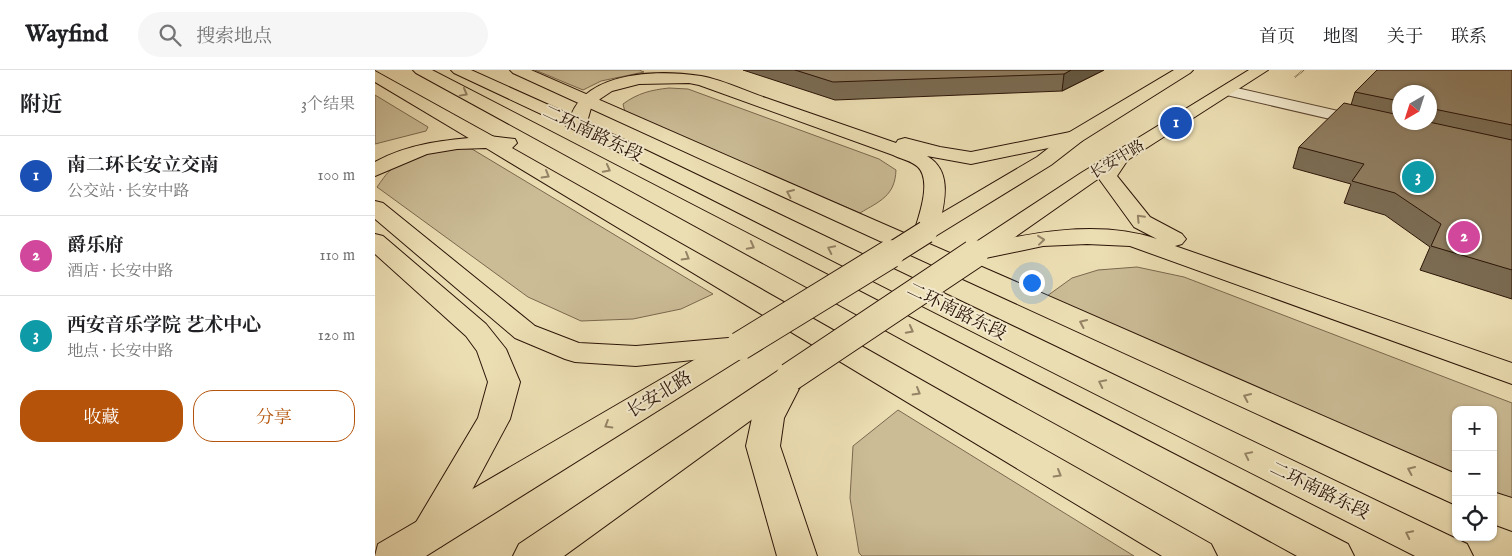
<!DOCTYPE html>
<html lang="zh">
<head>
<meta charset="utf-8">
<style>
  :root { --surface:#fff; --page:#f6f6f6; --text:#202124; --muted:#757577; --line:#e0e0e0; --accent:#b45309 }
  body { margin:0; font-family:"IM FELL English","Noto Serif SC",serif; background:var(--page); color:var(--text) }
  .controls { position:absolute; right:15px; bottom:15px; display:grid; overflow:hidden; border-radius:10px; box-shadow:0 1px 4px #0004 }
  .controls button { width:45px; height:45px; display:grid; place-items:center; padding:0; border:0; border-bottom:1px solid var(--line); background:var(--surface); color:var(--text); font:25px sans-serif }
  .compass { position:absolute; left:1017px; top:15px; width:45px; height:45px; border-radius:50%; background:var(--surface); box-shadow:0 1px 4px #0004; rotate:219deg }
  .you { position:absolute; left:656px; top:212px; width:18px; height:18px; margin:-12px; border:4px solid #fff; border-radius:50%; background:#1a73e8; box-shadow:0 0 0 8px #1a73e833 }
  .badge { display:grid; place-items:center; width:32px; height:32px; border-radius:50%; background:var(--accent); color:#fff; font-size:16px; font-weight:700 }
  .pin { position:absolute; translate:-50% -50%; border:2px solid #fff; box-shadow:0 1px 5px #0006 }
  .list { margin:0; padding:0; list-style:none }
  h2 { display:flex; justify-content:space-between; align-items:center; height:65px; margin:0; padding:0 20px; font-size:21px }
  h2 small { font-size:16px; font-weight:400; color:var(--muted) }
  .list li { display:grid; grid-template-columns:32px 1fr auto; gap:15px; align-items:center; box-sizing:border-box; height:80px; padding:0 20px; border-top:1px solid var(--line) }
  .list b { display:block; font-size:19px; white-space:nowrap }
  .list p { margin:0; font-size:16px; white-space:nowrap; color:var(--muted) }
  .list em { font-size:16px; font-style:normal; color:var(--muted) }
  .actions { display:flex; gap:10px; padding:15px 20px }
  .actions a { flex:1; padding:11px 0; border:1px solid var(--accent); border-radius:20px; text-align:center; font-size:18px; color:var(--accent) }
  .actions .main { background:var(--accent); color:#fff }
  .icon { flex:none; width:28px; height:28px; fill:none; stroke:currentColor; stroke-width:2; stroke-linecap:round; stroke-linejoin:round }
  .map { position:relative; flex:none; width:1137px; height:486px; overflow:hidden }
  header { display:flex; align-items:center; gap:30px; box-sizing:border-box; height:70px; padding:0 25px; background:var(--surface); border-bottom:1px solid var(--line) }
  header strong { font-size:24px }
  nav { display:flex; gap:28px; margin-inline-start:auto; font-size:18px }
  .search { width:350px; height:45px; background:var(--page); display:flex; align-items:center; gap:12px; box-sizing:border-box; padding:0 18px; border-radius:28px; color:var(--muted); font-size:19px }
  main { display:flex }
  aside { flex:1; background:var(--surface) }
  .map>svg:first-child { display:block }
  .green { fill:#cbbc96; stroke:#7b684e }
  .lines { fill:none; stroke-linecap:round; stroke-linejoin:round }
  .minor-casing { stroke:#5b4632; stroke-width:2 }
  .major-casing { stroke:#2b1407; stroke-width:2 }
  .highway-casing { stroke:#2b1407; stroke-width:2 }
  .path { stroke:#2b1407; stroke-width:2; stroke-dasharray:0.5 1; stroke-linecap:butt }
  .minor { fill:#f3eace; fill-rule:evenodd }
  .major { fill:#ecdeb3; fill-rule:evenodd }
  .highway { fill:#ecdeb3; fill-rule:evenodd }
  .major-bridge-far1-casing { stroke:#2b1407; stroke-width:24; stroke-linecap:butt }
  .major-bridge-casing { stroke:#2b1407; stroke-width:30; stroke-linecap:butt }
  .major-bridge-far1 { stroke:#ecdeb3; stroke-width:22 }
  .major-bridge { stroke:#ecdeb3; stroke-width:28 }
  .wall { fill:#7b6c53; stroke:#2b1407; fill-rule:evenodd }
  .shaded-wall { fill:#645843; stroke:#2b1407 }
  .building { fill:#8f7d60; stroke:#2b1407 }
  .oneway { stroke:#958366 }
  .labels { text-anchor:middle; stroke-width:4; stroke-linejoin:round; paint-order:stroke }
  .far-street-label { font-size:15px; fill:#2b1407; stroke:#f3eace }
  .street-label { font-size:18px; fill:#2b1407; stroke:#f3eace }
</style>
</head>
<body>
<header>
<strong>Wayfind</strong>
<div class="search"><svg class="icon" aria-label="search" viewBox="0 0 24 24"><circle cx="10" cy="10" r="6"/><path d="M15 15l6 6"/></svg>搜索地点</div>
<nav><a>首页</a><a>地图</a><a>关于</a><a>联系</a></nav>
</header>
<main>
<aside>
<h2>附近<small>3个结果</small></h2>
<ul class="list">
<li><span class="badge" style="background:#1a4fb4">1</span><div><b>南二环长安立交南</b><p>公交站 · 长安中路</p></div><em>100 m</em></li>
<li><span class="badge" style="background:#d1479c">2</span><div><b>爵乐府</b><p>酒店 · 长安中路</p></div><em>110 m</em></li>
<li><span class="badge" style="background:#0f9aa8">3</span><div><b>西安音乐学院 艺术中心</b><p>地点 · 长安中路</p></div><em>120 m</em></li>
</ul>
<div class="actions"><a class="main">收藏</a><a>分享</a></div>
</aside>
<div class="map">
<svg width="1137" height="486" viewBox="0 0 1137 486">
  <rect width="100%" height="100%" fill="#ecdeb3"/>
  <filter id="stains"><feTurbulence type="fractalNoise" baseFrequency=".004" numOctaves="4"/><feColorMatrix values="0 0 0 0 .2 0 0 0 0 .09 0 0 0 0 .02 0 0 0 .5 -.17"/></filter>
  <radialGradient id="worn" r=".72"><stop offset=".6" stop-color="#630" stop-opacity="0"/><stop offset="1" stop-color="#630" stop-opacity=".3"/></radialGradient>
  <g class="green">
    <polygon points="160,0 264,0 269,2 226,11 208,20"/>
    <path d="M294,18L313,19L504,89L521,100C520,126 505,131 485,143L250,42L248,34C263,23 276,20 294,18Z"/>
    <polygon points="0,25 53,57 51,61 0,74"/>
    <path d="M81,78L97,79L338,224L306,239L258,249L206,251L153,227L2,117C6,112 11,103 17,99C35,86 60,81 81,78Z"/>
    <polygon points="762,197 809,207 1137,333 1137,431 1118,422 1118,340 1081,340 1081,406 672,226 697,208 723,200"/>
    <polygon points="523,340 759,486 487,486 484,483 475,428 478,376"/>
  </g>
  <g class="lines">
    <defs>
      <polygon id="minor" points="853,16 994,48 1000,49 1003,53 1000,57 994,58 847,24 845,21 847,18"/>
      <g id="major">
        <polygon points="135,0 156,0 1081,404 1081,435 138,3"/>
        <polygon points="799,0 818,0 815,3 707,71 676,95 559,167 551,169 543,167 539,162 543,157 662,87 693,63"/>
        <polygon points="874,0 893,0 720,111 610,188 601,190 592,188 589,183 592,178 706,103"/>
        <polygon points="0,1 121,68 123,72 121,76 114,78 107,76 0,12"/>
        <polygon points="365,267 375,269 380,276 375,283 51,486 0,486 3,474 355,269"/>
        <polygon points="415,297 426,300 430,307 426,314 189,486 138,486 144,474 404,300"/>
        <polygon points="1118,422 1137,428 1137,461 1118,454"/>
      </g>
      <g id="highway">
        <polygon points="38,0 57,0 973,474 979,486 922,486 41,3"/>
        <path d="M76,0H96L196,45C214,0 286,0 326,6C348,10 370,21 391,28C434,43 478,58 521,73L523,70L530,68L565,77L596,82L700,61L707,63L709,67L707,71L596,94L552,86C580,102 568,137 563,162L559,167L551,169L543,167L539,162C544,146 557,111 543,97C537,91 526,89 518,85L324,15L314,13L264,14L237,21L225,29L216,38L212,52L1092,474L1098,486H1040L196,58L79,3Z"/>
        <path d="M114,66L140,69L142,73L137,78L836,474L842,486H787L111,78L82,79L52,84L0,106V92C36,72 74,70 114,66Z"/>
        <path d="M744,82L751,84L754,88L742,106L775,147L807,164L811,169L807,174L800,176L1137,293V314L755,176L712,174L668,176L601,190L592,188L589,183L592,178C652,163 722,149 782,169L759,157L722,106L737,84Z"/>
        <polygon points="0,131 8,133 160,256 204,273 261,276 365,267 375,269 380,276 375,283 365,285 261,296 200,292 190,289 140,268 0,149"/>
        <polygon points="0,164 8,166 111,254 131,279 145,312 135,349 67,476 53,480 39,476 34,464 103,348 113,312 102,281 91,266 0,184"/>
        <polygon points="415,297 426,300 430,307 409,348 405,376 442,486 402,486 371,376 377,348 404,300"/>
      </g>
    </defs>
    <use href="#minor" class="minor-casing"/>
    <use href="#major" class="major-casing"/>
    <use href="#highway" class="highway-casing"/>
    <polyline class="path" points="920,7 929,0"/>
    <use href="#minor" class="minor"/>
    <use href="#major" class="major"/>
    <use href="#highway" class="highway"/>
    <defs>
      <g id="major-bridge-far1">
        <polyline points="513,186 551,162"/>
        <polyline points="597,186 601,183"/>
      </g>
      <g id="major-bridge">
        <polyline points="365,276 515,184"/>
        <polyline points="415,307 599,184"/>
      </g>
    </defs>
    <use href="#major-bridge-far1" class="major-bridge-far1-casing"/>
    <use href="#major-bridge" class="major-bridge-casing"/>
    <use href="#major-bridge-far1" class="major-bridge-far1"/>
    <use href="#major-bridge" class="major-bridge"/>
  </g>
  <g class="wall">
    <polygon points="368,0 729,0 687,21 460,30"/>
    <path d="M1137,0V229L1045,200L1055,177L1010,145L969,133L976,114L918,98L924,77L976,35L980,22ZM1024,22H1054V52H1024Z"/>
  </g>
  <polygon class="shaded-wall" points="696,0 729,0 687,21 689,4"/>
  <g class="building">
    <polygon points="420,0 696,0 689,4 458,12"/>
    <polygon points="1002,0 1137,0 1137,55 1054,38 1054,22 1024,22 1024,31 980,22"/>
    <polygon points="969,33 1024,45 1024,52 1054,52 1137,70 1137,200 1056,176 1066,154 1020,123 977,111 989,94 924,77"/>
  </g>
  <defs><path id="oneway-chevron" d="M-2-3.5L2.5 0L-2 3.5" fill="none" stroke-width="1.6" stroke-linecap="round" stroke-linejoin="round" transform="scale(1.25)"/></defs>
  <g class="oneway">
    <use href="#oneway-chevron" transform="translate(89 23) rotate(29)"/>
    <use href="#oneway-chevron" transform="translate(232 99) rotate(28)"/>
    <use href="#oneway-chevron" transform="translate(171 105) rotate(30)"/>
    <use href="#oneway-chevron" transform="translate(415 123) rotate(-156)"/>
    <use href="#oneway-chevron" transform="translate(765 148) rotate(-134)"/>
    <use href="#oneway-chevron" transform="translate(666 170) rotate(-6)"/>
    <use href="#oneway-chevron" transform="translate(376 176) rotate(28)"/>
    <use href="#oneway-chevron" transform="translate(456 179) rotate(-154)"/>
    <use href="#oneway-chevron" transform="translate(311 187) rotate(30)"/>
    <use href="#oneway-chevron" transform="translate(708 253) rotate(-156)"/>
    <use href="#oneway-chevron" transform="translate(535 260) rotate(28)"/>
    <use href="#oneway-chevron" transform="translate(727 313) rotate(-154)"/>
    <use href="#oneway-chevron" transform="translate(542 322) rotate(30)"/>
    <use href="#oneway-chevron" transform="translate(872 327) rotate(-156)"/>
    <use href="#oneway-chevron" transform="translate(233 355) rotate(149)"/>
    <use href="#oneway-chevron" transform="translate(873 385) rotate(-154)"/>
    <use href="#oneway-chevron" transform="translate(1036 400) rotate(-156)"/>
    <use href="#oneway-chevron" transform="translate(683 404) rotate(30)"/>
    <use href="#oneway-chevron" transform="translate(1034 464) rotate(-154)"/>
  </g>
  <g class="labels">
    <g class="far-street-label">
      <text transform="translate(742 89) rotate(-31)" y="5">长安中路</text>
    </g>
    <g class="street-label">
      <text transform="translate(218 63) rotate(25)" y="6">二环南路东段</text>
      <text transform="translate(582 241) rotate(26)" y="6">二环南路东段</text>
      <text transform="translate(284 324) rotate(-31)" y="6">长安北路</text>
      <text transform="translate(945 420) rotate(26)" y="6">二环南路东段</text>
    </g>
  </g>
  <rect width="100%" height="100%" filter="url(#stains)"/>
  <rect width="100%" height="100%" fill="url(#worn)"/>
</svg>
<div class="controls">
<button>+</button>
<button>−</button>
<button><svg class="icon" aria-label="locate" viewBox="0 0 24 24"><circle cx="12" cy="12" r="6"/><path d="M12 2v4M12 18v4M2 12h4M18 12h4"/></svg></button>
</div>
<svg class="compass" viewBox="-18 -18 36 36"><path d="M0-13l5 13h-10z" fill="#e53935"/><path d="M0 13l5-13h-10z" fill="#757577"/></svg>
<div class="you"></div>
<div class="pin badge" style="left:801px;top:53px;background:#1a4fb4">1</div>
<div class="pin badge" style="left:1089px;top:167px;background:#d1479c">2</div>
<div class="pin badge" style="left:1043px;top:107px;background:#0f9aa8">3</div>
</div>
</main>
</body>
</html>
